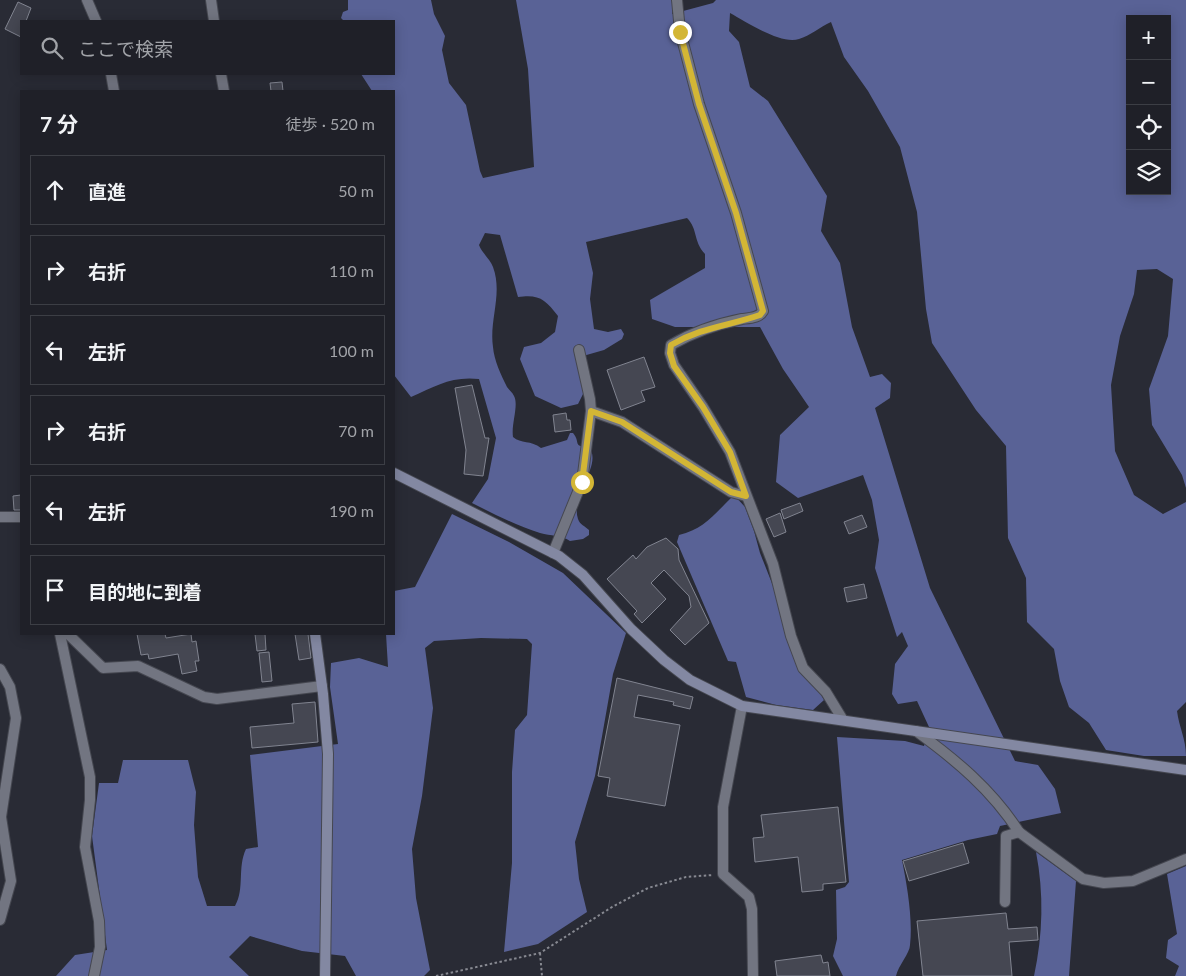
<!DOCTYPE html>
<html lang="ja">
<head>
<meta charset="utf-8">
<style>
  :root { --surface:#1f2028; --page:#2c2d34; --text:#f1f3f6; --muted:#a1a3a8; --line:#3c3e45 }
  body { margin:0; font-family:Lato,"Noto Sans JP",sans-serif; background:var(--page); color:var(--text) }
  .controls { position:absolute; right:15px; top:15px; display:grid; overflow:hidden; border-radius:0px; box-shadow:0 2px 12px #0003 }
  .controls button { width:45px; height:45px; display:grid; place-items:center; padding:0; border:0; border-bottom:1px solid var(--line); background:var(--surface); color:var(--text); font:25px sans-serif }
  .stop { position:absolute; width:15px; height:15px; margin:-11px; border:4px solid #d3b635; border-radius:50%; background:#fff }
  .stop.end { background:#d3b635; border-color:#fff; box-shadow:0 1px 5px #0008 }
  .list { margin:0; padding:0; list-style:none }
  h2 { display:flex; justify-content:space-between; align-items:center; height:65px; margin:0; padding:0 20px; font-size:21px }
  h2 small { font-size:16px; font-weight:400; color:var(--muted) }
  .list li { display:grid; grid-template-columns:32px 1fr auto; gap:15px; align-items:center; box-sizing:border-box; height:70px; margin:0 10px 10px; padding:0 10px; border:1px solid var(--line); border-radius:0px }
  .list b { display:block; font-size:19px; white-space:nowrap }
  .list em { font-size:16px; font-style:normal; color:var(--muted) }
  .icon { flex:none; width:28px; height:28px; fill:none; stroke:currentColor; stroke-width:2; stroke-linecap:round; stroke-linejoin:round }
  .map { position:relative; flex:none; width:1186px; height:976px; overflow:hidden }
  .search { position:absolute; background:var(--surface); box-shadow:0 2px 12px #0003; left:20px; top:20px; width:375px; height:55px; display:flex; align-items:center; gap:12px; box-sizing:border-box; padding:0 18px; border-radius:0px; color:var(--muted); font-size:19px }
  .panel { position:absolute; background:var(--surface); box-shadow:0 2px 12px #0003; left:20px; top:90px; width:375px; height:545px; border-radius:0px }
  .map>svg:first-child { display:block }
  .forest { fill:#596296; fill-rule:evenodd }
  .building { fill:#454752; stroke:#818490 }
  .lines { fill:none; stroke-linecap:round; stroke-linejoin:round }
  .street-casing { stroke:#454750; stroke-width:12 }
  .secondary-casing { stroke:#454750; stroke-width:12 }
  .path { stroke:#878991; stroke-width:2; stroke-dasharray:2.5 2.5; stroke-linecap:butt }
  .street { stroke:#727581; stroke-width:10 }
  .secondary { stroke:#8388a2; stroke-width:10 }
  .route { stroke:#d3b635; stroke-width:6 }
</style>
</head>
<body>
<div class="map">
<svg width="1186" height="976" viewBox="0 0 1186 976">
  <rect width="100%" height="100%" fill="#292b35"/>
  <g class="forest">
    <path d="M348,0H431L434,14L445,36L442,50L449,83L466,105L480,171L483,178L534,167L528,69L516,0H674L672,14L713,3L716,0H1186V488L1182,475L1152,425L1149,389L1168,336L1173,279L1157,269L1137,270L1134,294L1120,336L1111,385L1115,451L1134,495L1163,514L1186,502V702L1177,711C1179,727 1186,739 1186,756H1144L1106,750L1089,723L1069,707L1060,681L1054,649L1027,622L1026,578L1008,538L1006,446L976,410L932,343L926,309L917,212L900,147L868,91L844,57L831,22C820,27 810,36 799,39C781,45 746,22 730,13L729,31L739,42L750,87L768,101L827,196L821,231L840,263L852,327L870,377L882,374L891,383L890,398L875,408L930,588L1015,761L1038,765L1055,789L1061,813L1000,826L997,834L968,840L902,860C907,885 913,919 910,945C910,953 898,966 896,976H843L833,956L837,939L836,890L845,887L849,882L837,737L905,741L924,746L929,727L917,701L898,704L892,694L895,664L908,646L902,632L897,637L875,568L879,540L872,500L863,475L798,498L776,482L780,435L809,407L783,369L760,327H675L652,319L650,300L705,268V254C693,241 698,229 687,218L586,242L593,273L590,299L594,329L608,332L621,329L624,334L622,339L604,350L576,358L585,390L578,404L561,408L535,396L520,359L524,347L541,343L555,332L558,316C545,299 539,294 518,297L500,235L485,233L479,245C482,253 490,259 493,267C503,294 489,320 493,347C494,360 501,375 507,387C509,390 512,392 514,396C519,405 511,424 513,437C521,444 531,440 541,448L567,440L570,433H573C581,442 572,447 589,447C603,465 570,495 578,519C580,525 585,526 589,530V535L583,539L570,541C561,535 551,536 540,533C517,526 494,514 472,503L488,479L496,438L479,379C451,376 436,386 411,397L394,375V91H372L361,74H394V21H344L341,18L343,12L348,10ZM1130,19H1167V191H1130Z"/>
    <path d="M734,495L745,507L754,531L760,553L775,591L788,638L824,700L813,710L776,705L746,697L736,662L728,661L677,542L679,535C705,529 715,513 734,495Z"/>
    <path d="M452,514L509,542L563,573L626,633L613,674L595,776L575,842L579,879L587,912L538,944L504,952L512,863V772L515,730L527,715L532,644L527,639L481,638L434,641L425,648L433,708L422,796L412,849L416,898L430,970L424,976H356L345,956L302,951L250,936L229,957L249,976H56L75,955L107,950L92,836L99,783H118L123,760H188L196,792L194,825L198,877L207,906H235C245,888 237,868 246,849L258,847L250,755L338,744L330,687L331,663L359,658L388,667L386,634H394V591L415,587Z"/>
    <path d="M1036,852L1076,881L1069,976H1034C1043,935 1044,893 1036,852Z"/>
    <polygon points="1186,866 1186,976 1175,976 1179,966 1166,958 1168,940 1177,934 1167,874"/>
  </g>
  <g class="building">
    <polygon points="18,2 31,8 26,21 21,21 21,37 5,29"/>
    <polygon points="282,82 283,91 271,91 270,83"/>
    <polygon points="644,357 655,387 641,391 645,401 621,410 607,370"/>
    <polygon points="472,385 485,438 489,438 483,476 464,474 466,450 455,388"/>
    <polygon points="566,413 567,420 570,420 571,430 555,432 553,415"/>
    <polygon points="21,495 21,510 14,510 13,496"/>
    <polygon points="800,503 803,511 784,519 781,510"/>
    <polygon points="780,513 786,532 774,537 766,519"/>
    <polygon points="862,515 867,527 849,534 844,522"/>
    <polygon points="666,538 678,549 679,560 709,623 685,645 670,630 691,607 689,596 664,570 651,583 666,599 642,623 634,614 637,611 607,579 633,555 636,559 647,547"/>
    <polygon points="864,584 867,598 847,602 844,588"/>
    <polygon points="137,634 165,634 166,638 191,634 192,642 196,641 199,661 195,661 197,671 182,674 178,654 149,659 148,654 141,655"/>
    <polygon points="255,634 265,634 266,650 257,651"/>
    <polygon points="295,634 308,634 311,658 299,660"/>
    <polygon points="269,652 272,681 262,682 259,653"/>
    <polygon points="617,678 693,697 690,709 673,705 674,702 638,695 634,717 680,725 665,806 607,796 610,778 598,776"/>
    <polygon points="315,702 318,742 252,748 250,727 294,723 292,704"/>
    <polygon points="838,807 846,882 823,884 823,890 802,892 798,857 755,862 753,838 764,837 761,815"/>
    <polygon points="963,843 969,863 909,881 903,861"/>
    <polygon points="1006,913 1008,929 1037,927 1038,940 1009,942 1012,976 923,976 917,921"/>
    <polygon points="821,955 823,963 828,962 830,976 777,976 775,961"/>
  </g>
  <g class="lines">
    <defs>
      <g id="street">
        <polyline points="87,0 96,21"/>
        <polyline points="211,0 214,21"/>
        <path d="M677,0L680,31L699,104L736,213L763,311C759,318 750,318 742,319C717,324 693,332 671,345L670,353L674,365L703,407L730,452L773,564L791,636L803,668L826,692L843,720"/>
        <polyline points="111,74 114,91"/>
        <polyline points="221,74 224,91"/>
        <polyline points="579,350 590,399 591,411"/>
        <polyline points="0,517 21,517"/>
        <polyline points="553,553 582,482 591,411 622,422 731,492 746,496"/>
        <polyline points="60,634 90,777 90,800 85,847 99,921 100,947 94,976"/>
        <polyline points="68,634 103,668 138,666 204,697 217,699 322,686"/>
        <polyline points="0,669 10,687 16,718 1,817 11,881 0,920"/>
        <polyline points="742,706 723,807 723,874 749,897 752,909 753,976"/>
        <path d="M916,731C956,760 992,790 1019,832"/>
        <polyline points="1005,902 1006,836 1019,832 1083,879 1104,883 1133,881 1186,859"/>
      </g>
      <g id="secondary">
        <polyline points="394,473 559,556 583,575 631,629 664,660 690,680 742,706 1186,770"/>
        <polyline points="315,634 323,694 328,754 325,976"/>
      </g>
    </defs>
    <use href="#street" class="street-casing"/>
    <use href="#secondary" class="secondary-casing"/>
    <g class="path">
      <polyline points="540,953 542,976"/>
      <polyline points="436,976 540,953 612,907 648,888 686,877 713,875"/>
    </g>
    <use href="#street" class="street"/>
    <use href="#secondary" class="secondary"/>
  </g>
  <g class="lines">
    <path class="route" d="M582,482L591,411L622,422L731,492L746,496L730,452L703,407L674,366L670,353L671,345C702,327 728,326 760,315L763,311L736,213L699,104L680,32"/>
  </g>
</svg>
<div class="controls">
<button>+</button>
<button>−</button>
<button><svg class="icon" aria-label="locate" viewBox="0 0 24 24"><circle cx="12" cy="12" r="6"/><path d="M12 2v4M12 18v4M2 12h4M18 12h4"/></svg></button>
<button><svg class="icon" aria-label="layers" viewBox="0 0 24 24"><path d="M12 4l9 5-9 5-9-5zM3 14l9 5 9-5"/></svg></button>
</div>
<div class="stop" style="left:582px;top:482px"></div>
<div class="stop end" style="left:680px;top:32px"></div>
<div class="search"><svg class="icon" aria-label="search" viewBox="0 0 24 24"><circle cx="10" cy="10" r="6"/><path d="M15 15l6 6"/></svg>ここで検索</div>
<section class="panel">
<h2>7 分<small>徒歩 · 520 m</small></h2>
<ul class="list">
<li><svg class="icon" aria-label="ahead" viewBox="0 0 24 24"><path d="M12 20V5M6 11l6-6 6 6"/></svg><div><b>直進</b></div><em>50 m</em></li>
<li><svg class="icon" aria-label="right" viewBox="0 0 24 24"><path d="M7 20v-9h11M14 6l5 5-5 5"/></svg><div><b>右折</b></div><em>110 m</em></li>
<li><svg class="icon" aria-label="left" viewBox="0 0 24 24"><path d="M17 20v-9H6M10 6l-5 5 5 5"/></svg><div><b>左折</b></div><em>100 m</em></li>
<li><svg class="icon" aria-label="right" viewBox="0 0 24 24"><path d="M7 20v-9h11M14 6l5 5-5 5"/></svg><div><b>右折</b></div><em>70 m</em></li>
<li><svg class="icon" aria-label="left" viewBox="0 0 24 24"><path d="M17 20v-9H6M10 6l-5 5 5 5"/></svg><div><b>左折</b></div><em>190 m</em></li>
<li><svg class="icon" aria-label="arrive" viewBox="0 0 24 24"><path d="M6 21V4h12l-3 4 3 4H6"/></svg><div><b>目的地に到着</b></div></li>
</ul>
</section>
</div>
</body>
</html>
